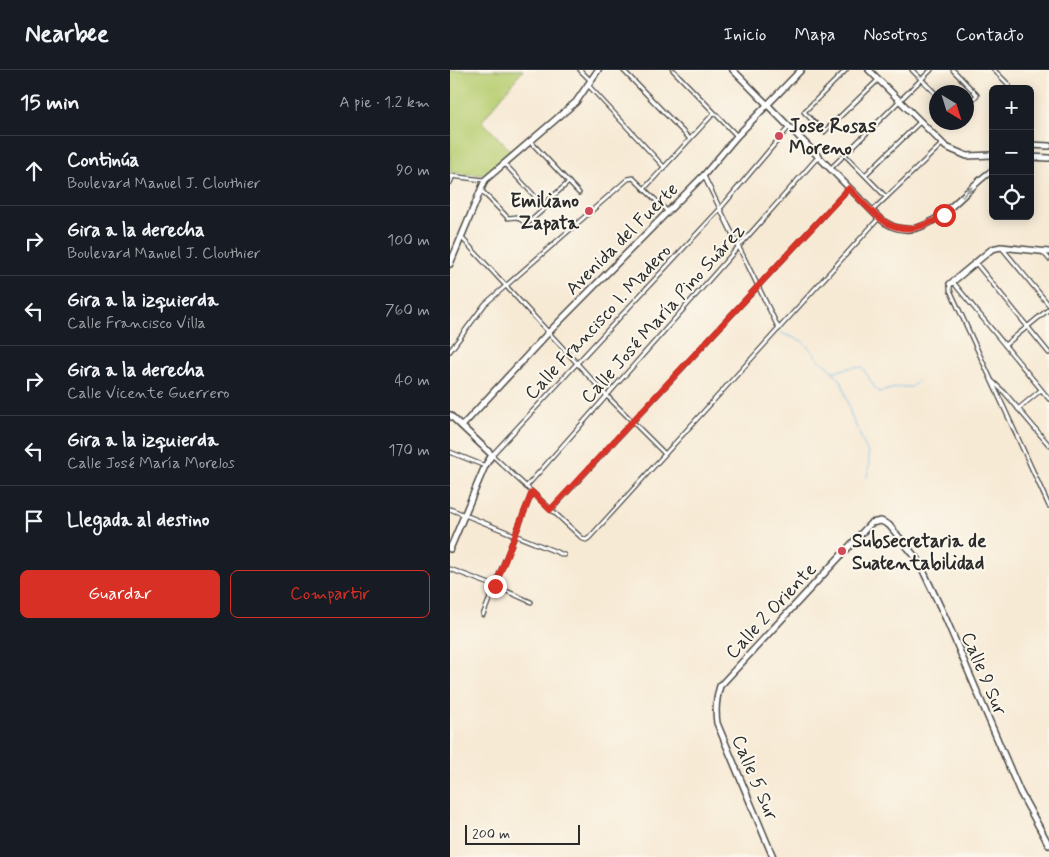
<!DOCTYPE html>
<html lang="es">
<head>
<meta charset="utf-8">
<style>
  :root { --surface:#171b24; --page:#20242c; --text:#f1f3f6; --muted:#9ea1a6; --line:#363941; --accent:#d93025 }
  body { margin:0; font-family:Mynerve,sans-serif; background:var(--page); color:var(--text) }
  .controls { position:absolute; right:15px; top:15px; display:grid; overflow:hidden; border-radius:8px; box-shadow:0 2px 12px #0003 }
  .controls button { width:45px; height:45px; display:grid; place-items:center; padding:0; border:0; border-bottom:1px solid var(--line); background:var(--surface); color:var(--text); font:25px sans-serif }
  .compass { position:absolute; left:479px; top:15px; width:45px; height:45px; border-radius:50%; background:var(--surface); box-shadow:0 2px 12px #0003; rotate:142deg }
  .scale { position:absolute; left:15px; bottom:12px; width:115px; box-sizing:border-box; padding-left:5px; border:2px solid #2b2b2b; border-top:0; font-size:14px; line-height:18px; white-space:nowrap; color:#2b2b2b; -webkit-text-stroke:4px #fbf7ec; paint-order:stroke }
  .stop { position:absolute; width:15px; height:15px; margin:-11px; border:4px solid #d93025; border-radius:50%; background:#fff }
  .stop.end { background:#d93025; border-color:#fff; box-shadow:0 1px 5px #0008 }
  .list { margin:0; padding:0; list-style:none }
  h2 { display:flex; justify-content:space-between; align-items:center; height:65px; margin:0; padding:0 20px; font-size:21px }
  h2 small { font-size:16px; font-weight:400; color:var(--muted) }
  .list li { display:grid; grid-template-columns:32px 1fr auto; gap:15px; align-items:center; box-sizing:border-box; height:70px; padding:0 20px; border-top:1px solid var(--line) }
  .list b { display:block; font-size:19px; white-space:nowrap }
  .list p { margin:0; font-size:16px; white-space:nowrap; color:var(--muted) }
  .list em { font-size:16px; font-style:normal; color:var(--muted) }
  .actions { display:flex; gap:10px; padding:15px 20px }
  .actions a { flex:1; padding:11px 0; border:1px solid var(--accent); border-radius:8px; text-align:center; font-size:18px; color:var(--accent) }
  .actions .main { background:var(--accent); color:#fff }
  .icon { flex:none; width:28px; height:28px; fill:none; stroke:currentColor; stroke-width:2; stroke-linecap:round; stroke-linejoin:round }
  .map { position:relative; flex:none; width:599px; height:787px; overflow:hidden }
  header { display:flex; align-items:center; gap:30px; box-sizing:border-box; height:70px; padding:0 25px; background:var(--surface); border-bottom:1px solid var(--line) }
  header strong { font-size:24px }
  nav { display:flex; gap:28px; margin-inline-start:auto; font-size:18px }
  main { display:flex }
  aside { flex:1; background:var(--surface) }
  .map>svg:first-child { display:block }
  .green { fill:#b8ce72; stroke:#727c4e }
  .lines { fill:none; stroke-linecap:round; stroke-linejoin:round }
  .stream { stroke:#73b9ea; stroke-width:1 }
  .street-casing { stroke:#4a4844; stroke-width:5.5 }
  .secondary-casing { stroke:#4a4844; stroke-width:8 }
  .primary-casing { stroke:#4a4844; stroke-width:8 }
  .street { stroke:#fff; stroke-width:3 }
  .secondary { stroke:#fff; stroke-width:5 }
  .primary { stroke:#fff; stroke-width:5 }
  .oneway { fill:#a0a0a0 }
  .route { stroke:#d93025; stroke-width:6 }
  .poi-dot { fill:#d1495b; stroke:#fbf7ec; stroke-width:2 }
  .labels { text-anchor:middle; stroke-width:4; stroke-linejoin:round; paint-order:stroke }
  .poi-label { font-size:19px; font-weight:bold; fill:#2b2b2b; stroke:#fbf7ec; text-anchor:start }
  .street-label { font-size:19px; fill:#2b2b2b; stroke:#fbf7ec }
</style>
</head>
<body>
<header>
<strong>Nearbee</strong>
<nav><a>Inicio</a><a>Mapa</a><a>Nosotros</a><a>Contacto</a></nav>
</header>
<main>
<aside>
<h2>15 min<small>A pie · 1.2 km</small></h2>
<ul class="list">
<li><svg class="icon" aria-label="ahead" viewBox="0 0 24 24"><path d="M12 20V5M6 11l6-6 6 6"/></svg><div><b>Continúa</b><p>Boulevard Manuel J. Clouthier</p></div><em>90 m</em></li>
<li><svg class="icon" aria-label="right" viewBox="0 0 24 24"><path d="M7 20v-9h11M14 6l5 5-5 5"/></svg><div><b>Gira a la derecha</b><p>Boulevard Manuel J. Clouthier</p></div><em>100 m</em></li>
<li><svg class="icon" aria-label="left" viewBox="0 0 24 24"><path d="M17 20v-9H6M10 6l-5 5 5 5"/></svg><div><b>Gira a la izquierda</b><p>Calle Francisco Villa</p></div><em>760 m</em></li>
<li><svg class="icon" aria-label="right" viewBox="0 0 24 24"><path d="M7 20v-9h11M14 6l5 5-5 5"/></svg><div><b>Gira a la derecha</b><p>Calle Vicente Guerrero</p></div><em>40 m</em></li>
<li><svg class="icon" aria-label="left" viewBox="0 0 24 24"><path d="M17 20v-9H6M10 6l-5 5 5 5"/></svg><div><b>Gira a la izquierda</b><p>Calle José María Morelos</p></div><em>170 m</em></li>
<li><svg class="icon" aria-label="arrive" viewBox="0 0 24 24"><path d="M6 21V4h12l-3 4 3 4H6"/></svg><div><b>Llegada al destino</b></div></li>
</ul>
<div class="actions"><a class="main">Guardar</a><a>Compartir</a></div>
</aside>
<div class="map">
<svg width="599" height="787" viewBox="0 0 599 787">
  <rect width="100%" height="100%" fill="#fbf7ec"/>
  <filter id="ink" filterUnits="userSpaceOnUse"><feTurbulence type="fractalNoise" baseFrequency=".02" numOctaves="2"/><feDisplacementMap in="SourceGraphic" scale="10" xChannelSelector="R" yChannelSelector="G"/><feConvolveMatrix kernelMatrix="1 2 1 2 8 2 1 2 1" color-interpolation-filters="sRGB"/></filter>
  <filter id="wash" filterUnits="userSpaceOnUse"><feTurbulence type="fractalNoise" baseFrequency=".0096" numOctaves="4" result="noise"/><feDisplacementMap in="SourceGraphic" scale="20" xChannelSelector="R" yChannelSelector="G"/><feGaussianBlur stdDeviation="1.12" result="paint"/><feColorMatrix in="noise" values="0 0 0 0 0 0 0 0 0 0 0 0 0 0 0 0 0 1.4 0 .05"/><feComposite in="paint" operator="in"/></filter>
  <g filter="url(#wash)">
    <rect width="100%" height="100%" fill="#f7ead5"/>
    <polygon class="green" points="0,0 73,0 32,51 61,81 33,105 0,103"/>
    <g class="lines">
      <g class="stream">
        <polyline points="331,263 352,271 360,279 370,291 378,296 392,312 401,345 418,383 419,395 417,407"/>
        <path d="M383,301C393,301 402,295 413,298L426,320L430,322L449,317H461L468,311"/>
      </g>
    </g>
  </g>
  <g filter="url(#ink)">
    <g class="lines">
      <defs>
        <g id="street">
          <polyline points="130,0 141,11"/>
          <polyline points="173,0 240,69"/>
          <polyline points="223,0 287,66"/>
          <polyline points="396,0 354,42 374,62 428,10"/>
          <polyline points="462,0 487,25"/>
          <polyline points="503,0 527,25 516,37"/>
          <polyline points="544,0 559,15"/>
          <polyline points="138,15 214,97"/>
          <polyline points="339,57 269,140 42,385 133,469 136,470 139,468 429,148"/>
          <polyline points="80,71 129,123"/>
          <polyline points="395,85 436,127"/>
          <polyline points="380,99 481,0"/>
          <polyline points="415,105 470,52"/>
          <polyline points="0,106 34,110"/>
          <polyline points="254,106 329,259"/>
          <polyline points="0,113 3,106"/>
          <polyline points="194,119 264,43"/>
          <polyline points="31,120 58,148 67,147 77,154 94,139 93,135 54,93"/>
          <polyline points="93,135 119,112"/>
          <polyline points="422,141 492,74"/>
          <polyline points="11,167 157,326 215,384"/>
          <polyline points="552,178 599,235"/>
          <polyline points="593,182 599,189"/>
          <polyline points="525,192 599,283"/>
          <polyline points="503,212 599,329"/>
          <polyline points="500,215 500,220 599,436"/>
          <polyline points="555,275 599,239"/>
          <polyline points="0,281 35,234 178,109 183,108 218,142"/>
          <polyline points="542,311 555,323 599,375"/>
          <polyline points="568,339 591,320"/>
          <polyline points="0,382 35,396"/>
          <polyline points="76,417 368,87"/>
          <polyline points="0,439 114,485"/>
          <polyline points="101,440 399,118"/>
          <polyline points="0,499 45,516 81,532"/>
          <polyline points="33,545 82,423"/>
        </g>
        <g id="secondary">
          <polyline points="0,194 35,110 126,32 148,0"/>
          <polyline points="500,214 542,179 551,177 599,182"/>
          <polyline points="0,345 42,385 35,396 0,479"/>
          <polyline points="12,356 99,262 254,105 287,66 351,0"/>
          <path d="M323,787L267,653C265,640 266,629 270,616L421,453L431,451L439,455L468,490L496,549L570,722L599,775"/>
        </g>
        <g id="primary">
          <path d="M283,0L429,148C473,185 510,121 543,100"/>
          <polyline points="419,0 496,77 517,86 543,85"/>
          <polyline points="580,75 599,76"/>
          <polyline points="580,87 599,88"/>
        </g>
      </defs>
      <use href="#street" class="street-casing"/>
      <use href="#secondary" class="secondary-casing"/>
      <use href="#primary" class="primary-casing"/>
      <use href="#street" class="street"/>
      <use href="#secondary" class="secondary"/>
      <use href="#primary" class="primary"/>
    </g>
    <defs><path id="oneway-solid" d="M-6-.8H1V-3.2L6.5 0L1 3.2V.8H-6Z" transform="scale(1.25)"/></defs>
    <use class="oneway" href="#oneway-solid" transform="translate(517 122) rotate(-46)"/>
  </g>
  <g class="lines" filter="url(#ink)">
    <path class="route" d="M45,516L82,422L100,440L399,118C431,151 447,175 494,145"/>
  </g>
  <g class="poi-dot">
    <circle cx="329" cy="66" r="5"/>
    <circle cx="139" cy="141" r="5"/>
    <circle cx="392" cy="481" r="5"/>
  </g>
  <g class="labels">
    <g class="poi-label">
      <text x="339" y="62">Jose Rosas<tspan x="339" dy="22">Moreno</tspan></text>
      <text x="129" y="137" text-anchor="end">Emiliano<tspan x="129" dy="22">Zapata</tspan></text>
      <text x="402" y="477">Subsecretaria de<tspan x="402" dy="22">Suatentabilidad</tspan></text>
    </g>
    <g class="street-label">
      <text transform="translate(171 168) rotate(-45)" y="7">Avenida del Fuerte</text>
      <text transform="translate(212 243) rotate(-48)" y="7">Calle José María Pino Suárez</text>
      <text transform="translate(147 251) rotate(-47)" y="7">Calle Francisco I. Madero</text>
      <text transform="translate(320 540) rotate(-47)" y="7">Calle 2 Oriente</text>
      <text transform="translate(535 603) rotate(67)" y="7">Calle 9 Sur</text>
      <text transform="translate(306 707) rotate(67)" y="7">Calle 5 Sur</text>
    </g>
  </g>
</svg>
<div class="controls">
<button>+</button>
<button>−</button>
<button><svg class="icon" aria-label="locate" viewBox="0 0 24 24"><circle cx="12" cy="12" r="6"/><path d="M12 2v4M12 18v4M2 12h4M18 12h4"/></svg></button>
</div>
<svg class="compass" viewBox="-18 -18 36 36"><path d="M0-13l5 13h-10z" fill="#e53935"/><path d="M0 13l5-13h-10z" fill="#9ea1a6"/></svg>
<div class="scale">200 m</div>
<div class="stop" style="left:494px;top:145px"></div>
<div class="stop end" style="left:45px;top:516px"></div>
</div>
</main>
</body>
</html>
